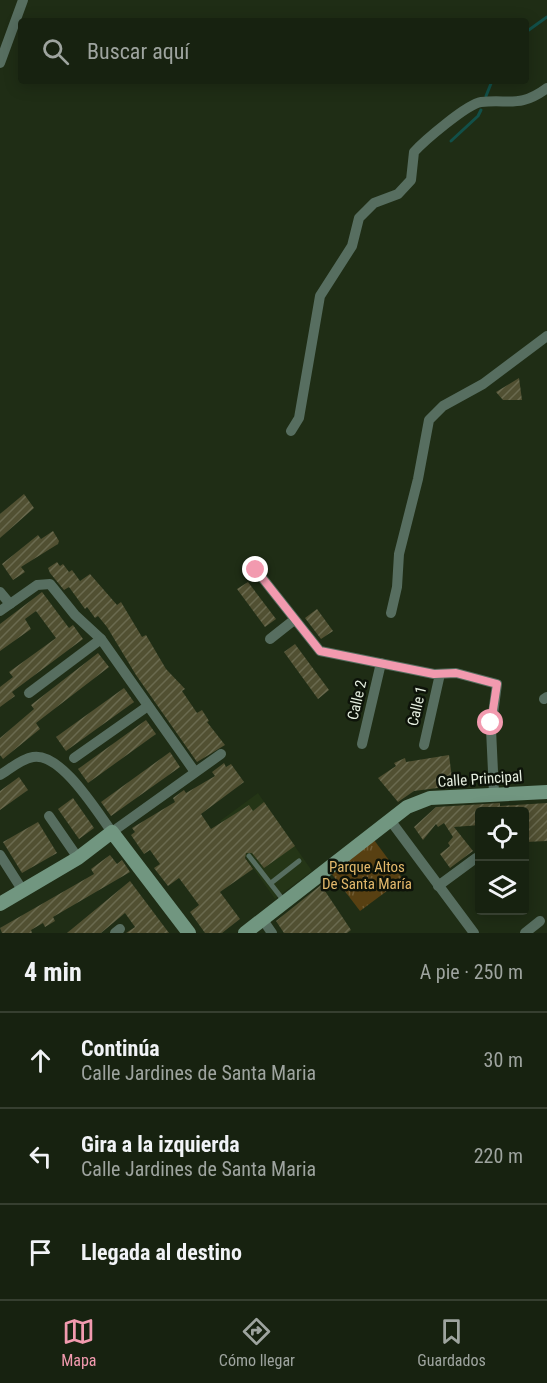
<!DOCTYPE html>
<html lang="es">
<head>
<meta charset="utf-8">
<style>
  :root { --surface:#172210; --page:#242f1e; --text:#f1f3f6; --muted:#9ea49f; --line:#363f30; --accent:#f29aaf }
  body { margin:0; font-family:"Roboto Condensed",sans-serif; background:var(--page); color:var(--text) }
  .controls { position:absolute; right:18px; bottom:18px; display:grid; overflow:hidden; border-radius:6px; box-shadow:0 3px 15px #0003 }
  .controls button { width:54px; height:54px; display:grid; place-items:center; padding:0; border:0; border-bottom:2px solid var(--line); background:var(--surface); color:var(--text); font:30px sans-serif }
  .stop { position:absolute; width:18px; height:18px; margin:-14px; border:4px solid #f29aaf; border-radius:50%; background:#fff }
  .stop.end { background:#f29aaf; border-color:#fff; box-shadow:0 2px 6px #0008 }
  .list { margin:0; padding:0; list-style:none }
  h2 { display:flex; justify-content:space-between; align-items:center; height:78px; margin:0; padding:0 24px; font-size:26px }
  h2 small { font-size:20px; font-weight:400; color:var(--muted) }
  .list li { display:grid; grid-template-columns:39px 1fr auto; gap:18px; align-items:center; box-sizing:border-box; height:96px; padding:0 24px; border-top:2px solid var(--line) }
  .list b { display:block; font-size:22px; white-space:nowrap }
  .list p { margin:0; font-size:20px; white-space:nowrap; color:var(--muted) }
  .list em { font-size:20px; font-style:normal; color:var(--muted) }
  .icon { flex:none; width:33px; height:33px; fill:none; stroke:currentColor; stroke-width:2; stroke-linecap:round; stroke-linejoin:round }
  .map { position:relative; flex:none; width:547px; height:933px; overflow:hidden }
  .search { position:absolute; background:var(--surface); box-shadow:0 3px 15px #0003; left:18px; right:18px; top:18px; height:66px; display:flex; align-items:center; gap:15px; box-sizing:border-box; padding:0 21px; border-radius:6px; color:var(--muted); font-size:22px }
  .sheet { height:366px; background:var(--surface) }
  nav { display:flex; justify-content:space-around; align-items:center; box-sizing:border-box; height:84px; border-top:2px solid var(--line); background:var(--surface); font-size:16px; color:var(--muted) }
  nav a { display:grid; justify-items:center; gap:3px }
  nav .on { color:var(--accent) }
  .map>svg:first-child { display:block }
  .built { fill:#243516 }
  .park { fill:url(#park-tufts) }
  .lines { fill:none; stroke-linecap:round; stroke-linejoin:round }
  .stream { stroke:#125049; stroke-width:3 }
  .building { fill:url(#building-hatch) }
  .lane { stroke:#576e60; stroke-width:5 }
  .street { stroke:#576e60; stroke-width:10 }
  .secondary { stroke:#719680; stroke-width:14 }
  .route { stroke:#f29aaf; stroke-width:8 }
  .labels { text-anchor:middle; stroke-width:5; stroke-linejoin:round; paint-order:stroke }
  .street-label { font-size:15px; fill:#e5eedf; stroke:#0d1309 }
  .park-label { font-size:15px; fill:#e2b86b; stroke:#0d1309 }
</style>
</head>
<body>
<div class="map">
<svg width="547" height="933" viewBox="0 0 547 933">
  <defs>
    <pattern id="park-tufts" width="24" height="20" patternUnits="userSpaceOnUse" patternTransform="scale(1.5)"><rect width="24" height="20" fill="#584012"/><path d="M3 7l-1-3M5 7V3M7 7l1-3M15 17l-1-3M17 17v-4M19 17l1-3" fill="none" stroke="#705c34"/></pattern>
    <pattern id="building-hatch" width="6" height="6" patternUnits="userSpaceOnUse" patternTransform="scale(1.5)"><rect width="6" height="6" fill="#515032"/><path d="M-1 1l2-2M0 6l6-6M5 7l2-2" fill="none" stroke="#6a6a4f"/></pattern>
  </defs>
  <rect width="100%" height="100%" fill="#1f2d15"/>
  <polygon class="built" points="258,793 312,871 275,899 220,821"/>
  <polygon class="park" points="374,840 403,879 360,911 331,873"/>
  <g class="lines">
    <g class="stream">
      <polyline points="526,32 547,17"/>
      <polyline points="486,96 492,81"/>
      <polyline points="451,141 478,116 481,110"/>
    </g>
  </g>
  <g class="building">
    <polygon points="519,378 522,400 503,400 496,392"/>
    <polygon points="24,494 34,508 0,538 0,514"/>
    <polygon points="53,531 59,541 58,544 21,567 25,572 13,580 2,564 38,535 41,539"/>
    <polygon points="57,562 60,566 63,564 69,572 72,570 80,581 90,574 117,605 121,602 142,637 146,635 166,669 185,689 182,691 197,713 202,710 209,721 207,722 225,745 197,762 136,675 107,627 98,616 95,618 87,607 85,609 69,587 64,590 50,573 48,568"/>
    <polygon points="248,582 276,619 265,627 237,589"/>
    <polygon points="42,592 69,628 73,625 83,639 12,692 15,696 0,707 0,687 13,677 9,672 56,638 36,611 25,619 31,629 0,651 0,624"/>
    <polygon points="317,609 333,631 321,639 305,618"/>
    <polygon points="295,644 329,690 318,699 284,652"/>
    <polygon points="98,653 109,667 36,723 40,729 3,759 0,755 0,738 34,709 31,705"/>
    <polygon points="124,688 134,702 66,751 56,737"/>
    <polygon points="146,720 156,734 88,783 78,769"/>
    <polygon points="170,752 180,767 111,816 101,802"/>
    <polygon points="449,755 453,786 414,791 398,802 378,778 396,766 394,763 405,758 406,762"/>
    <polygon points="224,763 226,767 231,764 244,782 201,814 211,829 249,805 253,811 264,802 295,846 264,868 252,853 246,853 245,858 253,869 220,892 240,919 222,933 205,933 190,912 199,905 179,878 168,886 154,868 160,864 150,850 144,854 131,835 135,832 132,828 175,802 173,798 184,790 186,793 215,776 212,772"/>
    <polygon points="19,777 28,790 0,810 0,791"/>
    <polygon points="73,798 94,828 79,839 58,809"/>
    <polygon points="500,803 500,806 547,803 547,841 525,842 525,811 480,812 480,825 454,827 473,851 450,868 440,854 450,846 448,843 453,837 444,823 438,827 436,824 423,840 414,827 436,807"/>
    <polygon points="38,822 57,853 22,873 3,842"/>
    <polygon points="110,855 117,864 122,860 130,872 53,917 55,921 45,927 43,923 31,930 32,933 2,933 0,928 94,874 91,869"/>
    <polygon points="130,881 169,933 126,933 135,927 125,913 101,933 67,933"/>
    <polygon points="321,885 351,930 347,933 284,933 276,921"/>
  </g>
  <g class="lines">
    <g class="lane">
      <polyline points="249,856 284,901"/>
      <polyline points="271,883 299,861"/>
    </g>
    <g class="street">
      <polyline points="0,63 23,0"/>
      <path d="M291,431L299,418L320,296L352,246L359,218L374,203L398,194L411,180L414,152C424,141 467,104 481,102C510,99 520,108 547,88"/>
      <polyline points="256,570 320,651 434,674 456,673 497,684 491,729 494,793"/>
      <polyline points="0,592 10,604"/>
      <polyline points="0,611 37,585 50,584 75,615 101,639 195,772"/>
      <polyline points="391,613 397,587 399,554 418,479 429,420 443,406 483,384 547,336"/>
      <polyline points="270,639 294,620"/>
      <polyline points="29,693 101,639"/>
      <polyline points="544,699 547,697"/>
      <polyline points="362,744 381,663"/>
      <polyline points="424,745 440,674"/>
      <polyline points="74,758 148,706"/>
      <path d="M0,775C10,769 21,759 33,757C61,752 97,812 112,832L221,754"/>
      <polyline points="49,816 78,858"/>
      <polyline points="390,820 474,933"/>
      <polyline points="0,855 23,891"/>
      <polyline points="438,886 476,858"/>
      <polyline points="263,920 272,933"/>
      <polyline points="115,933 120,929"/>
      <polyline points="525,933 540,921"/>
    </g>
    <g class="secondary">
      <polyline points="0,904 78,858 112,832 189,933"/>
      <polyline points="245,933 407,807 430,798 547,792"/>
    </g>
  </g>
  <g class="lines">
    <polyline class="route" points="256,570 320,651 434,674 456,673 497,684 491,723"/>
  </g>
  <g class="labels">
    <g class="street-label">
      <text transform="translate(357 700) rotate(-77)" y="5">Calle 2</text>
      <text transform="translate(417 706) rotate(-77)" y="5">Calle 1</text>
      <text transform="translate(480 779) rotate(-4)" y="5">Calle Principal</text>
    </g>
    <g class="park-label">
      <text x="367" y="872">Parque Altos<tspan x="367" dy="17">De Santa María</tspan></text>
    </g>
  </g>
</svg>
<div class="controls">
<button><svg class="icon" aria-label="locate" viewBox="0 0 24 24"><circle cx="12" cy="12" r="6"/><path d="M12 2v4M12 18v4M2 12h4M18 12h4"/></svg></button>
<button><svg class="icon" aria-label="layers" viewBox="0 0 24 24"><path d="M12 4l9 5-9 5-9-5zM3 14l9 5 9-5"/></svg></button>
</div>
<div class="stop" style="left:491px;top:723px"></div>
<div class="stop end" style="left:256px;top:570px"></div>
<div class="search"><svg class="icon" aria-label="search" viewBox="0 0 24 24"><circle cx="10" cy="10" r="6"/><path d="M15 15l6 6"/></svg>Buscar aquí</div>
</div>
<section class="sheet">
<h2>4 min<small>A pie · 250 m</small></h2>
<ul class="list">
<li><svg class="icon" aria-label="ahead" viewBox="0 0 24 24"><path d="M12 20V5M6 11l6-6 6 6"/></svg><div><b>Continúa</b><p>Calle Jardines de Santa Maria</p></div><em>30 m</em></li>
<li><svg class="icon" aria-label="left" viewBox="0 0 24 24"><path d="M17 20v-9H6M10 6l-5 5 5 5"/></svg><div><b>Gira a la izquierda</b><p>Calle Jardines de Santa Maria</p></div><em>220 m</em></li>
<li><svg class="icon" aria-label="arrive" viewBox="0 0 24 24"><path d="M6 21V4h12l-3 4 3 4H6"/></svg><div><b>Llegada al destino</b></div></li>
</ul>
</section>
<nav>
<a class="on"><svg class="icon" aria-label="map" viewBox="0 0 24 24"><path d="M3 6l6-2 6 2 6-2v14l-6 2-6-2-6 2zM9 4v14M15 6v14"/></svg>Mapa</a>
<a><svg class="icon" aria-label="directions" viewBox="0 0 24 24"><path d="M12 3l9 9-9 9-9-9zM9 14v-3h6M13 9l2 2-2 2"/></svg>Cómo llegar</a>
<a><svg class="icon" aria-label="saved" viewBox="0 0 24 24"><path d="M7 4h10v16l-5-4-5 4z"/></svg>Guardados</a>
</nav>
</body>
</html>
